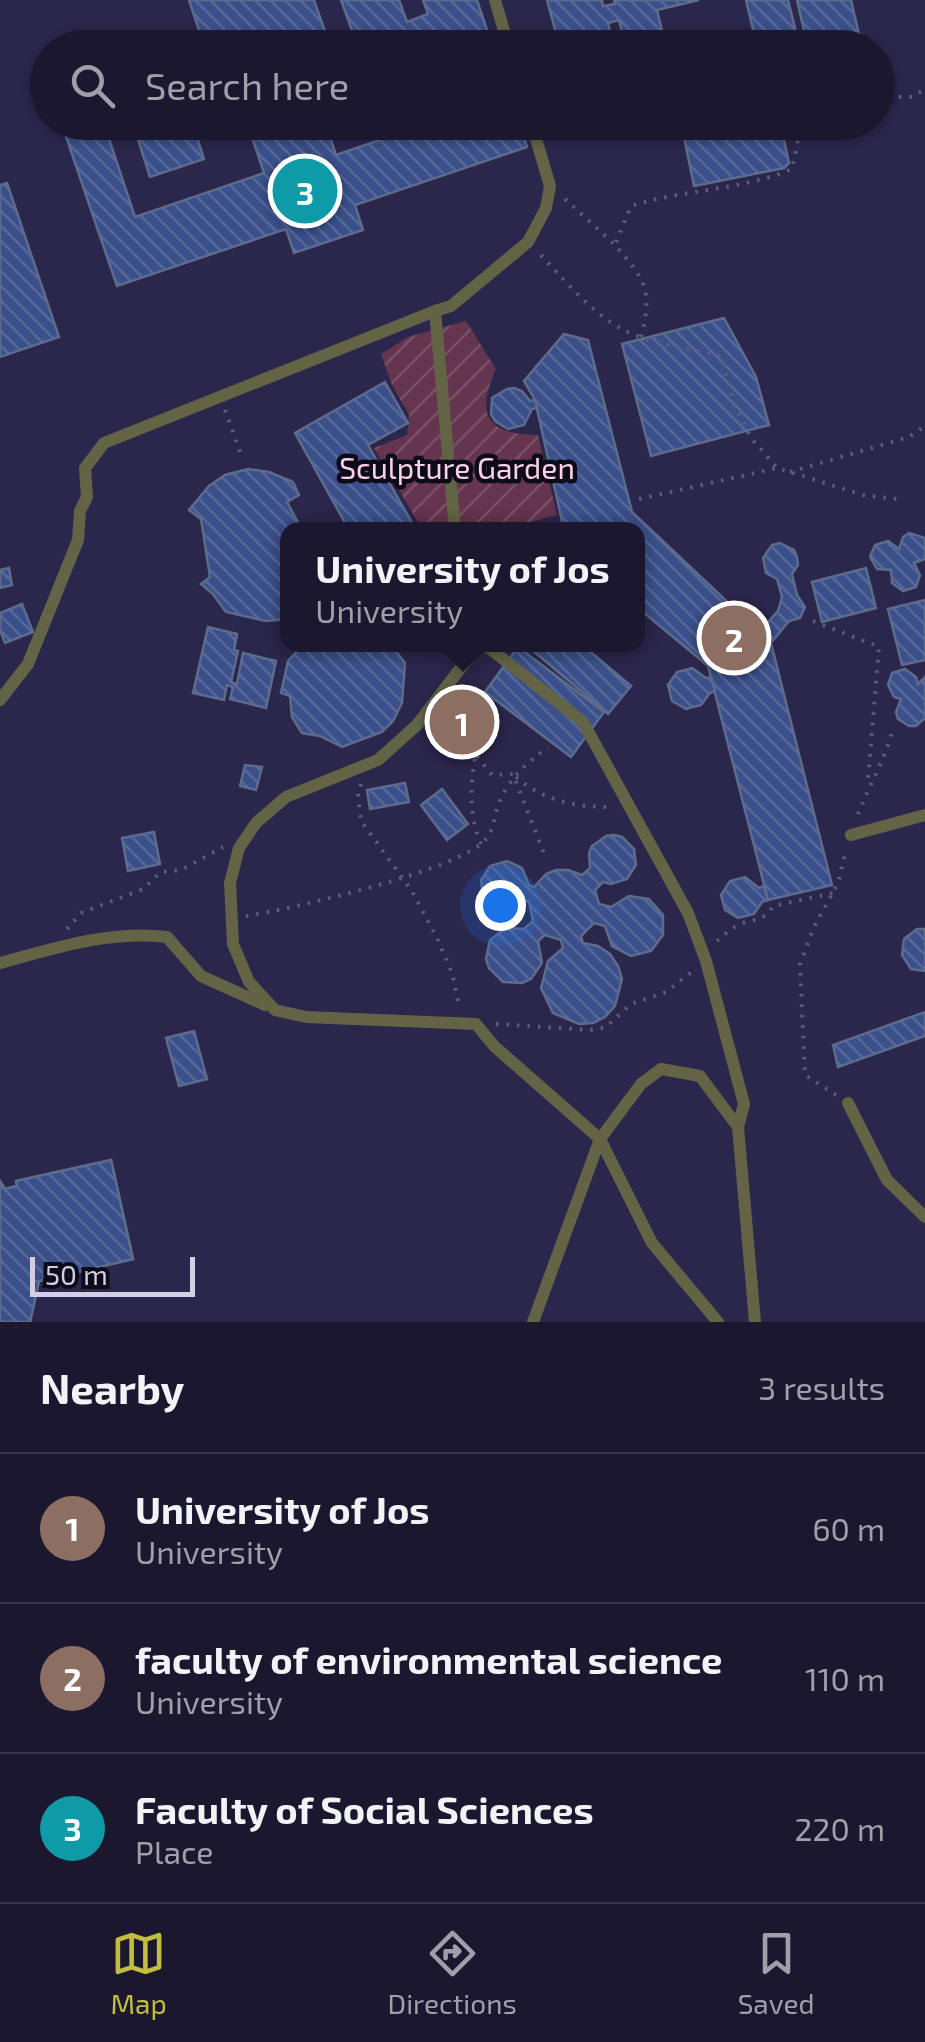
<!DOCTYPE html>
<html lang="en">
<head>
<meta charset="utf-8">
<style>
  :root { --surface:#1a172e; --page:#232036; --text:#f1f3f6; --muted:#9f9faa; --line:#38364a; --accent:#c1bd3f }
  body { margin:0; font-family:"Exo 2",sans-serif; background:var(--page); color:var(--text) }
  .scale { position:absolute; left:30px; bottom:25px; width:165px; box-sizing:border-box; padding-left:10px; border:5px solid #d0cfe3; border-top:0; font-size:28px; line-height:35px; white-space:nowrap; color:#d0cfe3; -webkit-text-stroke:8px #0d0b19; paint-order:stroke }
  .you { position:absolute; left:500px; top:905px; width:35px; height:35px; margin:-25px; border:8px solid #fff; border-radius:50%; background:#1a73e8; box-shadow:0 0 0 15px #1a73e833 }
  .badge { display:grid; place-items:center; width:65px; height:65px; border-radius:50%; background:var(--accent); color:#fff; font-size:32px; font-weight:700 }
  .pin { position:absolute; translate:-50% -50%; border:5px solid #fff; box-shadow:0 2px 10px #0006 }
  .popup { position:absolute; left:280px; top:522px; width:365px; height:130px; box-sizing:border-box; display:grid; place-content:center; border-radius:20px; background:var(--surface); filter:drop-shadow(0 2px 8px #0005); font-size:32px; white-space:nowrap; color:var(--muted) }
  .popup b { font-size:38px; color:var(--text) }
  .popup::after { content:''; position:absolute; left:50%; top:100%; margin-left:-20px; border:20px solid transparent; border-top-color:var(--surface) }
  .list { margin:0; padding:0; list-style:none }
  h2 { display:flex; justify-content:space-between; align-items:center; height:130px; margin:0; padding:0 40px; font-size:42px }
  h2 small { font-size:32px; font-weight:400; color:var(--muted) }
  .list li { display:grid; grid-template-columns:65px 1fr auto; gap:30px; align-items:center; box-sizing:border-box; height:150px; padding:0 40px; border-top:2px solid var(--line) }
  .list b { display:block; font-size:38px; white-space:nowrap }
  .list p { margin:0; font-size:32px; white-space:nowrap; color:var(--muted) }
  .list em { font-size:32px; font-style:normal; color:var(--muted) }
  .icon { flex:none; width:55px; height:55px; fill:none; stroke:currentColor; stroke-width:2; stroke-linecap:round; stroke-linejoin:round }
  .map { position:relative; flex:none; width:925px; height:1322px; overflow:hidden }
  .search { position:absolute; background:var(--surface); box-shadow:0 2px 8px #0004; left:30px; right:30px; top:30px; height:110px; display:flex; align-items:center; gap:25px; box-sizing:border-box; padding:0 35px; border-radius:55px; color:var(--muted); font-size:38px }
  .sheet { height:580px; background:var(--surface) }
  nav { display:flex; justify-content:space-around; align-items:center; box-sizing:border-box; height:140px; border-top:2px solid var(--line); background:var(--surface); font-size:28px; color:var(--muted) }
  nav a { display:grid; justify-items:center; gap:5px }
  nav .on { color:var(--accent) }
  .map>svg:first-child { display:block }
  .built { fill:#2b264b; fill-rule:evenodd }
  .garden { fill:url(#garden-furrows) }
  .building { fill:url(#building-back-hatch); stroke:#5d6b8c; stroke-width:2.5; fill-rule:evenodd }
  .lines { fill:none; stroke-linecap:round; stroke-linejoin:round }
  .path { stroke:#605d78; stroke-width:4; stroke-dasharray:2.5 8; stroke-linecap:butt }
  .service { stroke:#636345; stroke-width:12 }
  .labels { text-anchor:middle; stroke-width:9; stroke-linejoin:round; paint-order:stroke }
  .park-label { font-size:30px; fill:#fad1e5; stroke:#0d0b19 }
</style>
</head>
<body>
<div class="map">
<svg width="925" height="1322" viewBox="0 0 925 1322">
  <defs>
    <pattern id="garden-furrows" width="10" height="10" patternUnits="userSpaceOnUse" patternTransform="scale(2.5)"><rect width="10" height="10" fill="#65344e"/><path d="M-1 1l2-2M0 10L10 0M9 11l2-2" fill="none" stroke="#7a5067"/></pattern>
    <pattern id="building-back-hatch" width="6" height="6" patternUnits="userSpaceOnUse" patternTransform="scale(2.5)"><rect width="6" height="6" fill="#3b508a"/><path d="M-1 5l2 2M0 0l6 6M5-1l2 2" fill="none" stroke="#56689a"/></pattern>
  </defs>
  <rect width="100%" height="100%" fill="#231f3d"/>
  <path class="built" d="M0,0H925V1322H0ZM48,48H878V122H48ZM287,530H637V644H287Z"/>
  <path class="garden" d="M466,321L496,369C475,416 487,434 538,435L557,515L527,523L528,529H422L374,448L407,435L409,415L392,385L381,354L408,337Z"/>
  <g class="building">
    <polygon points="189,0 314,0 329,43 315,48 205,48"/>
    <polygon points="341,0 399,0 407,22 428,14 423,0 477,0 493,48 437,48 433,35 411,43 413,48 331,48 355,39"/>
    <polygon points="547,0 602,0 603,6 615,4 614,0 699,0 657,10 666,48 626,48 619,20 608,23 614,48 560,48"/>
    <polygon points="746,0 788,0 796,32 756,42"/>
    <polygon points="797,0 851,0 862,47 808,48"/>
    <polygon points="61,122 192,122 204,159 150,177 135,130 109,139 135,217 264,173 247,122 325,122 336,155 432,122 519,122 527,147 355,205 363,230 294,253 286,229 117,286"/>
    <polygon points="681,122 780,122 789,163 784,168 694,186"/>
    <polygon points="7,183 59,337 0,357 0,185"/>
    <polygon points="724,318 756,377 769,425 651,456 622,344"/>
    <polygon points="564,334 588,340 632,512 771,643 832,885 768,900 708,666 637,607 637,530 564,530 535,400 524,381"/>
    <polygon points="385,382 408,423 368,445 416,530 349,530 295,433"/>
    <polygon points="514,388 522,391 530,401 535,400 537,408 532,409 524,425 508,429 495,421 491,414 492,398 507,389"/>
    <polygon points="248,469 269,472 293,482 299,495 287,502 302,530 287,530 287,619 266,621 226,612 213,594 201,584 210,577 201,519 189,510 209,486 225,475"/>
    <polygon points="909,533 925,538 925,559 914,563 920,575 916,587 903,591 892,583 891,570 877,569 870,557 875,545 888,541 899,549 903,537"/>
    <polygon points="780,543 794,550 797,557 798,565 792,574 797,595 805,607 800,618 789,621 771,643 759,632 778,611 782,597 777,579 766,573 763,558 772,545"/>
    <polygon points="9,568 12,585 0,588 0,570"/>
    <polygon points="866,568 876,608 822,622 812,582"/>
    <polygon points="925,600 925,660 902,665 888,609"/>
    <polygon points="22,604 33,632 5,643 0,630 0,613"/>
    <polygon points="208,627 237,634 234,650 238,651 231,682 237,684 243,653 276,661 266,708 230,699 233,687 227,685 224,700 193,693"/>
    <polygon points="304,644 390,644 405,663 402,703 393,721 382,732 342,747 320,736 302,733 292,717 290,696 281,693 288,661"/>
    <polygon points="525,644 581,644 631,686 608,714"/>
    <polygon points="518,647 604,712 571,757 485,692"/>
    <polygon points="692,668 706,678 711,677 715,691 710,693 701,705 686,709 672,701 668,685 677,672"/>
    <polygon points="905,669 916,677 918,684 925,677 925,718 916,726 909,726 898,719 896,712 901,699 894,697 888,685 892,673"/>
    <polygon points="245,765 262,767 256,790 240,786"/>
    <polygon points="405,783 409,802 370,809 367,790"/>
    <polygon points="442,789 468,824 447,840 421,805"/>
    <polygon points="154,832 160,864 128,871 122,838"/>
    <polygon points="614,835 622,837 634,849 636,865 627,879 611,884 603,882 595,890 599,904 611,907 629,896 649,899 663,915 663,935 651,951 631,956 612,946 605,926 594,923 581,936 583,943 598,946 610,954 618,966 622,979 615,1006 605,1017 593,1023 579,1024 553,1013 541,988 548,961 563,948 561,940 545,935 538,941 542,963 531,979 522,983 503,982 489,968 486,959 490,940 506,928 524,929 533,921 529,902 524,901 512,909 503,910 488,903 483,896 481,880 490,866 507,861 522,868 529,885 534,887 546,874 556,870 568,870 582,875 590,868 589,853 592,846 606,836"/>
    <polygon points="745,877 759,888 764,886 768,900 762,902 754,914 738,918 725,910 721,895 730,881"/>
    <polygon points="917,929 925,929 925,971 911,969 902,955 904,939"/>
    <polygon points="925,1012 925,1036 838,1067 833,1045"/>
    <polygon points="194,1031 207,1079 179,1086 166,1038"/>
    <path d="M111,1160L133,1259L39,1281L30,1322H0V1219L29,1212L35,1236L10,1241L13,1252L37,1246L40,1256L28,1207L0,1214V1181L5,1189L17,1186L16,1181ZM114,1216L116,1225L47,1241L44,1231Z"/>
    <polygon points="111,1160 133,1259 39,1281 30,1322 0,1322 0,1181 5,1189 17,1186 16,1181"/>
  </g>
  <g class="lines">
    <g class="path">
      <polyline points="878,97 912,97 925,89"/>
      <polyline points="565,199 615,245"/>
      <path d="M541,255C563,279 593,314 622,329C651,345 689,348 721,356L734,404L751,438L777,468"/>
      <path d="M641,337C653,289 645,280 615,245L631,206C684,189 740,191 792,169L798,140L814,122"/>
      <polyline points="225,410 242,457"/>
      <polyline points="790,472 909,437 925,426"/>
      <polyline points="639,499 777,468 863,495 897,499"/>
      <polyline points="813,621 879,647 868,780"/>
      <polyline points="462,696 474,729 476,755 492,775 513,774 545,856"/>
      <path d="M516,777C542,800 575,807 609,807"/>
      <polyline points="361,784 358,794 361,821 412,891 437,938 452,973 459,1006"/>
      <path d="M858,814C865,795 894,740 892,728"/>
      <path d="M481,844C461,797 477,747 488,699"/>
      <path d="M246,916C291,909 461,870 486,839C494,830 494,815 499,803C510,777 526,764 548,747"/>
      <polyline points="67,929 81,913 143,889 161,872 181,870 223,847"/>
      <path d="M717,941C723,936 730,929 738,925C752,918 763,923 773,906L833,893"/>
      <polyline points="496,1024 590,1030 606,1027 631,1004 666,992 693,971"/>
      <polyline points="836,1095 805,1075 800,964 814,927 838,883 846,851"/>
    </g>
    <g class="service">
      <polyline points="495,0 509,48"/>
      <polyline points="455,530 435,311 451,306 528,242 546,208 550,186 531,122"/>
      <polyline points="479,644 417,725 378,760 286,797 256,823 239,848 230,883 233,944 249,982 275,1010 306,1017 476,1024 494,1046 600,1139 652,1243 718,1322"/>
      <polyline points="484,644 583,722 688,913 706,961 744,1104 738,1127 700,1076 661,1069 641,1084 600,1139 533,1322"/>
      <polyline points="0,700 28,664 78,540 80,511 87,497 85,468 104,443 435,311"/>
      <polyline points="851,835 925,815"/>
      <path d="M0,963C55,948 110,930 167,937L201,976L265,1005"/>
      <polyline points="848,1103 887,1180 925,1217"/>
      <polyline points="738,1127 755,1322"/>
    </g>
  </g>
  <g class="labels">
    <g class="park-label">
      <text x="457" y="479">Sculpture Garden</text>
    </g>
  </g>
</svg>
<div class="scale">50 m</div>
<div class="you"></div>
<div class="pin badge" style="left:462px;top:722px;background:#8d6e63">1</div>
<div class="popup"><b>University of Jos</b>University</div>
<div class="pin badge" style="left:734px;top:638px;background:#8d6e63">2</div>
<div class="pin badge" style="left:305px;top:191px;background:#0f9aa8">3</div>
<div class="search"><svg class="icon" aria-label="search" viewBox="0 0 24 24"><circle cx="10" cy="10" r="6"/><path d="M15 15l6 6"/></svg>Search here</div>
</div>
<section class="sheet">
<h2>Nearby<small>3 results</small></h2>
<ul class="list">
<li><span class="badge" style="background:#8d6e63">1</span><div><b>University of Jos</b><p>University</p></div><em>60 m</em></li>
<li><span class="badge" style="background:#8d6e63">2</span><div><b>faculty of environmental science</b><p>University</p></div><em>110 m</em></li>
<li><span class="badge" style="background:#0f9aa8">3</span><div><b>Faculty of Social Sciences</b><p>Place</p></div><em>220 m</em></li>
</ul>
</section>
<nav>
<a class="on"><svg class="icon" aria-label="map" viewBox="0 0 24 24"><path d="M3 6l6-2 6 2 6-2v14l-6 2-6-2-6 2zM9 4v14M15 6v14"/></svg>Map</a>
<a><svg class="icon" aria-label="directions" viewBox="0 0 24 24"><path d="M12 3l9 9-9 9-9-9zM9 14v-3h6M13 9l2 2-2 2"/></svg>Directions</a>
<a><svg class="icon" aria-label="saved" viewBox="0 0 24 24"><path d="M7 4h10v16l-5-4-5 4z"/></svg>Saved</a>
</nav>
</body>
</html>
